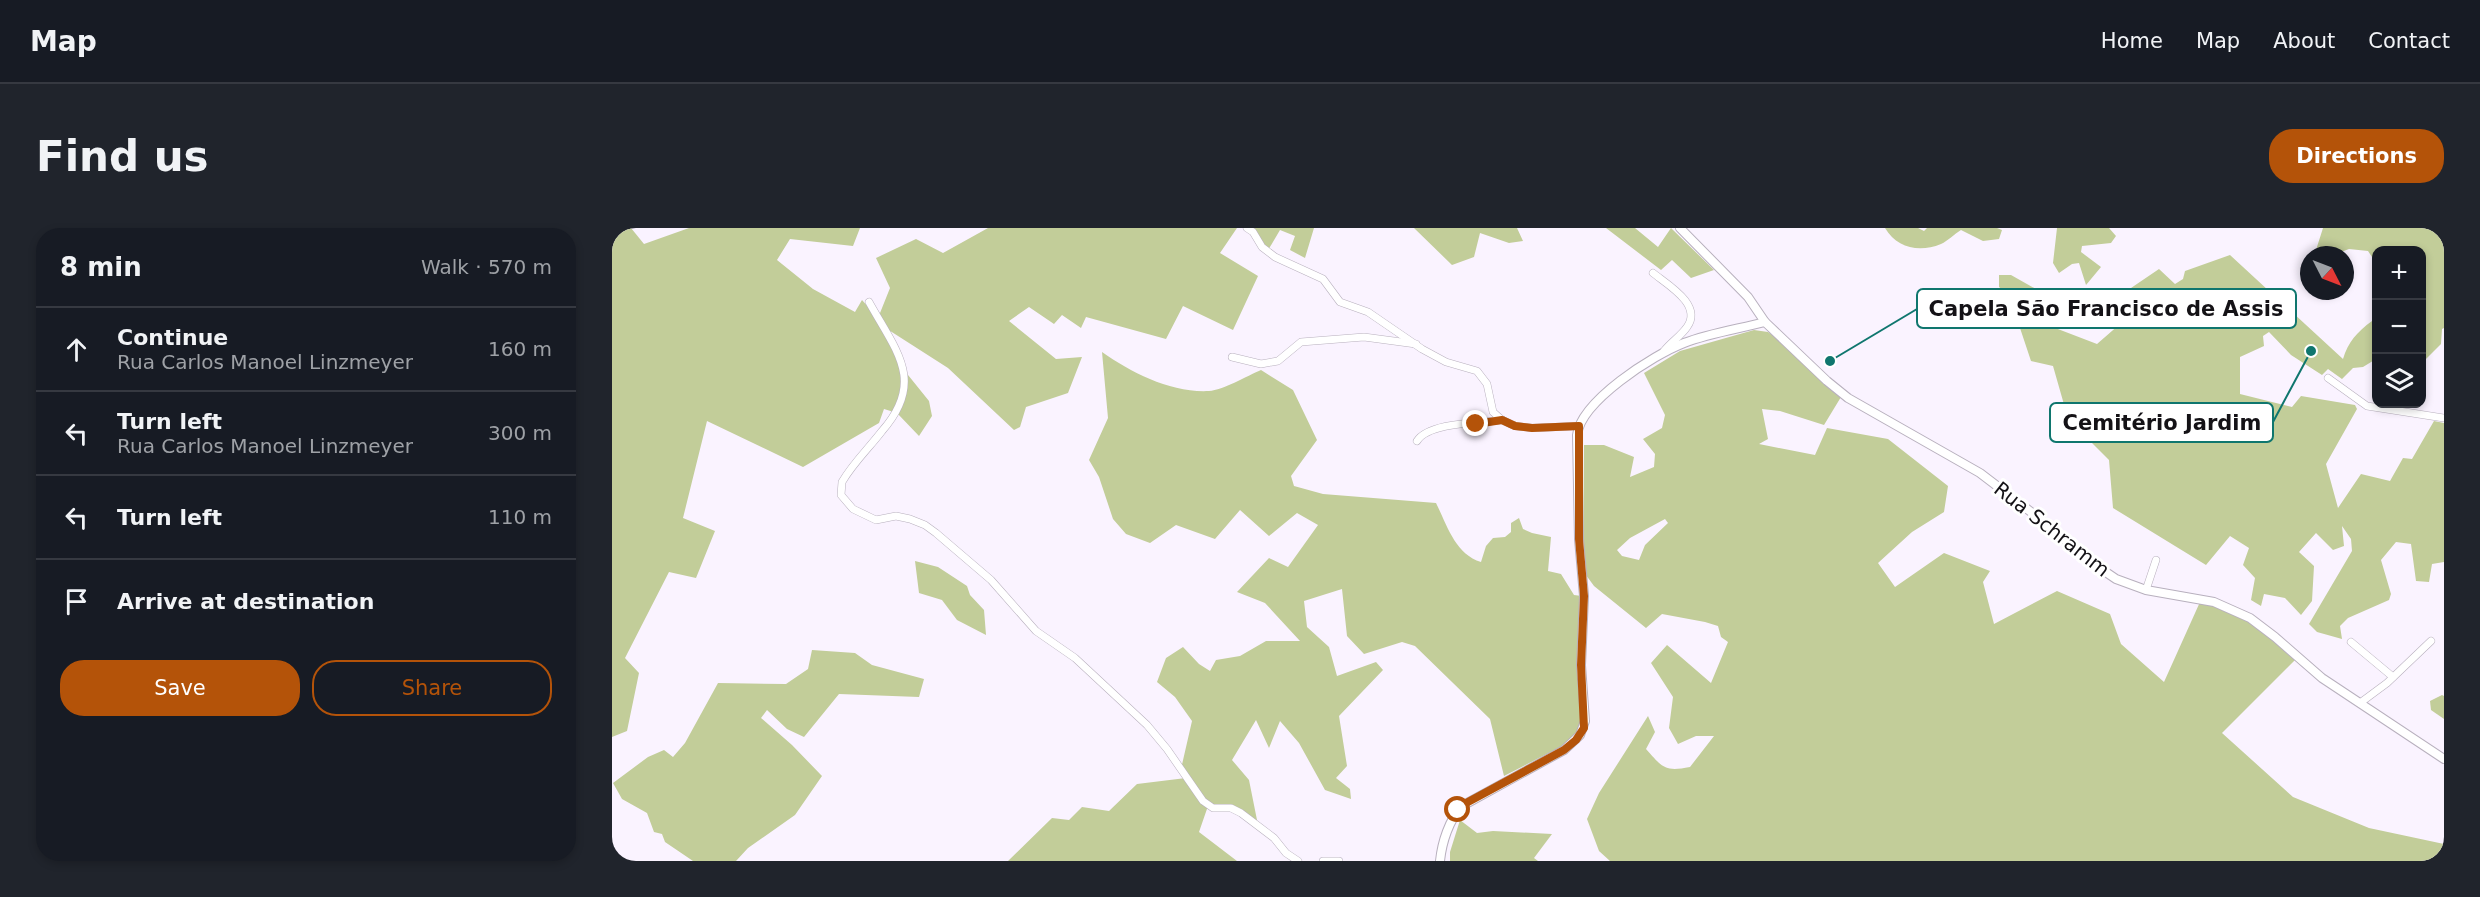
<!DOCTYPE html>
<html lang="en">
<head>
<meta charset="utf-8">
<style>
  :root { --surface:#171b24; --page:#20242c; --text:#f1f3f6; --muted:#9ea1a6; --line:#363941; --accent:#b45309 }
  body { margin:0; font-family:"DejaVu Sans",sans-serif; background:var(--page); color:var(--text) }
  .controls { position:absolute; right:18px; top:18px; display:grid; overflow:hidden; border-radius:12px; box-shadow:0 3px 9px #0003 }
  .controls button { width:54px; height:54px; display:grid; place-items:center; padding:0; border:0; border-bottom:2px solid var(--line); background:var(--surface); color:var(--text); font:30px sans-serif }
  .compass { position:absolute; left:1688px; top:18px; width:54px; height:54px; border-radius:50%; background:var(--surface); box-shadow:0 3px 9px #0003; rotate:132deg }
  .stop { position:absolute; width:18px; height:18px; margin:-14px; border:4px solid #b45309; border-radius:50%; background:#fff }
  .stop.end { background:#b45309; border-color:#fff; box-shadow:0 2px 6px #0008 }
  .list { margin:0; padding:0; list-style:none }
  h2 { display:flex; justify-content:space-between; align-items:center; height:78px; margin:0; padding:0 24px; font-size:26px }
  h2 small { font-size:20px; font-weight:400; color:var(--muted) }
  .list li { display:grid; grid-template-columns:39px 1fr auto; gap:18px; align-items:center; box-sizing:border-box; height:84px; padding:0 24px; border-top:2px solid var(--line) }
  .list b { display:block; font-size:22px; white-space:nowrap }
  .list p { margin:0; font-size:20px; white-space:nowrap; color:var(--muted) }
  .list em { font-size:20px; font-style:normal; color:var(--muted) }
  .actions { display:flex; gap:12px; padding:18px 24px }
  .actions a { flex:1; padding:14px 0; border:2px solid var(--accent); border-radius:24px; text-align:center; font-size:21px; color:var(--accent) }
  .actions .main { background:var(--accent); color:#fff }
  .icon { flex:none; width:33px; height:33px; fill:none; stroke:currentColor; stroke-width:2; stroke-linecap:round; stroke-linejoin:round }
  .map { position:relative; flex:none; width:1832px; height:633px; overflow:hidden; border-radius:24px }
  header { display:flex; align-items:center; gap:36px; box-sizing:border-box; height:84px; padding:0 30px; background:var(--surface); border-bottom:2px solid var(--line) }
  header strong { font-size:28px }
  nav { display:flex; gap:33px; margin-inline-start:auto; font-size:21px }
  .intro { display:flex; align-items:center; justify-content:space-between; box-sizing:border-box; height:144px; padding:0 36px }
  h1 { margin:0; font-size:42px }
  .button { padding:15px 27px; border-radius:24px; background:var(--accent); color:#fff; font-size:21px; font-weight:700 }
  main { display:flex; gap:36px; padding:0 36px }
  aside { flex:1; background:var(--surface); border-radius:24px; box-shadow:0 3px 9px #0003 }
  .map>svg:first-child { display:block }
  .green { fill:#c2cd99; fill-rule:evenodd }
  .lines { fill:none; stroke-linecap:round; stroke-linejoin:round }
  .minor-casing { stroke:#b8b0be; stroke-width:8 }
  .tertiary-casing { stroke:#b8b0be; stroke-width:10 }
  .minor { stroke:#fff; stroke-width:7 }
  .tertiary { stroke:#fff; stroke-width:8 }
  .route { stroke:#b45309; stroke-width:8 }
  .labels { text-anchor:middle; stroke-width:6; stroke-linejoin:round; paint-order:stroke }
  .street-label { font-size:20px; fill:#141216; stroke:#fff }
  .leader { fill:none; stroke:#0f766e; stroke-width:2 }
  .callout-dot { fill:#0f766e; stroke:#fff; stroke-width:2 }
  .callout { fill:#fff; stroke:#0f766e; stroke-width:2 }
  .callout-label { font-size:21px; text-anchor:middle; font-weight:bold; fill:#141216 }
</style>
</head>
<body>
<header>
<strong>Map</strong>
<nav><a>Home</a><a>Map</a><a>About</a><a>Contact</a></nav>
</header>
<div class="intro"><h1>Find us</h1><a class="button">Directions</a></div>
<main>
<aside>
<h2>8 min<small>Walk · 570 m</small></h2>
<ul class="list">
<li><svg class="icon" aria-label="ahead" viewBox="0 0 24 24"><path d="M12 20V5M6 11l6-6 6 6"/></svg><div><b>Continue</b><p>Rua Carlos Manoel Linzmeyer</p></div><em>160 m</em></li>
<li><svg class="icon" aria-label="left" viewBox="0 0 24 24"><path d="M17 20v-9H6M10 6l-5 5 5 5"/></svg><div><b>Turn left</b><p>Rua Carlos Manoel Linzmeyer</p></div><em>300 m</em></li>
<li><svg class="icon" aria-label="left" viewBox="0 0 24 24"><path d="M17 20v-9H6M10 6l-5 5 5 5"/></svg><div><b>Turn left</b></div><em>110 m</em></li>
<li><svg class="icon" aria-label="arrive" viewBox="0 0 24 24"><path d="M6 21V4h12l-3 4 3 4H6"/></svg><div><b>Arrive at destination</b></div></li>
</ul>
<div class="actions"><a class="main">Save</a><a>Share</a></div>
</aside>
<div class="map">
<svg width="1832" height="633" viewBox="0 0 1832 633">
  <rect width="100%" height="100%" fill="#faf3ff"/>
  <g class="green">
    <polygon points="0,0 19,0 32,16 77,0 248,0 241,18 178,11 165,32 201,61 243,84 250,72 266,90 278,60 264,30 304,11 331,25 376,0 625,0 608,25 646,48 621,102 571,78 554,111 474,89 469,100 450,87 442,96 417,79 397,93 444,131 470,129 456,165 414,179 408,199 402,202 336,140 272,99 292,142 317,173 320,188 307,208 285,185 272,181 267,195 191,239 95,193 71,290 103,303 84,350 57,344 13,430 27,445 15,503 0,509"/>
    <polygon points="635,0 702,0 693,30 678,22 683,8 668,2 655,24"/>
    <polygon points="802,0 905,0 911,13 897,15 868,5 862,29 840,37"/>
    <polygon points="994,0 1023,0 1046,19 1059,0 1102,42 1079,50 1060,32 1049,42"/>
    <path d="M1273,0H1306L1312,3L1315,0H1385L1390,2L1387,11L1371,13L1349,2C1342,6 1336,13 1329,16C1307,25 1285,20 1273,0Z"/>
    <polygon points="1445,0 1497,0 1504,8 1499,15 1470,18 1469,24 1489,39 1474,57 1467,35 1460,36 1447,45 1441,35"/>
    <polygon points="1711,0 1832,0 1832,100 1830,101 1829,116 1810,135 1810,22 1764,22 1764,35 1756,23 1737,21 1721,27 1708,27 1704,22"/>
    <path d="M1618,27L1731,131C1736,114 1745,104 1760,93L1764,97L1761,106L1764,112V131L1751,139L1741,140L1730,151L1716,141L1710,147L1679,127L1657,104L1651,108L1652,118L1628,129V166L1680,179L1689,168L1743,177L1745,181L1714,236L1726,280L1749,246L1778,253L1791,230L1800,231L1822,193L1832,195V334L1820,336L1817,354L1804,353L1799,316L1784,314L1769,332L1779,366L1777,372L1736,390L1728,398L1730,411L1705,404L1697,396L1740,323L1739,311L1730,298L1732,318L1721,322L1704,305L1687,324L1702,338L1700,373L1689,387L1673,370L1652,366L1649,378L1639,372L1643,350L1631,337L1637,320L1618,308L1594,337L1501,280L1497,232L1479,214L1473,180H1453L1441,138L1419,133L1407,97L1419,90L1421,86L1387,59V47H1399L1431,65L1438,98L1485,116L1508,96H1523L1529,81L1519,60L1547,41L1563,56L1571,51L1573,43Z"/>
    <path d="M1142,102L1156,104L1164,110L1229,169L1212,197L1168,183L1150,181L1156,211L1147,216L1203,227L1215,200L1276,211L1336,258L1332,284L1300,304L1266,335L1283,359L1332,325L1378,343L1371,354L1382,396L1445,363L1498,386L1509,416L1552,454L1588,374C1626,381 1656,406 1683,432L1610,505L1681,569L1757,600L1832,616V633H998L987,623L975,591L987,565L1036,488L1043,504L1034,521C1051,540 1053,544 1078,539L1102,508H1084L1066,516L1057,500L1061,469L1039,435L1055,417L1099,455L1116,414L1109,409L1106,398L1093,394L1050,386L1034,400L982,358L971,343L972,217H992L1022,229L1018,249L1042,239L1043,226L1031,211L1050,200L1053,187L1032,145L1068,123ZM1053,291L1056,295L1033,317L1027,332L1010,328L1005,322L1018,310Z"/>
    <path d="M490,124C520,145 559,165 597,163C611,162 635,148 649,142L681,162L705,212L679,248L682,258L711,266L824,275C835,297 843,326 869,334L874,318L881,310L893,309L899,304V295L907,290L911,301L920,305L939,309L936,343L949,346L962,367L970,368V499L958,514L892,548L878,491L803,418L790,414L752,426L735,408L730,361L692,373L695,399L717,419L725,448L764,434L771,442L727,488L735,538L724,550L738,561L739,571L713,562L687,515L668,493L657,520L644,492L620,532L637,552L646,597L629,585L596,578L587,604L625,633H396L440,590L457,592L470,579L497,583L525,556L574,550L569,541L580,493L563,469L545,454L554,430L571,419L587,436L598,443L604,432L628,428L654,413H688L653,375L625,364L657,330L676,339L706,297L685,285L657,308L628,282L603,311L564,297L538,315L514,306L501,291L487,249L477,232L496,190Z"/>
    <polygon points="303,333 326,339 355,358 358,367 372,382 374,407 345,392 330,372 307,365"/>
    <polygon points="200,422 243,425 260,437 312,451 307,469 227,466 192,509 175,501 155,482 149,490 180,517 210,548 183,587 136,620 124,633 81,633 53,614 50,606 42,604 35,585 10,571 1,555 36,529 52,522 61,529 73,515 106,455 174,456 196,441"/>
    <polygon points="1830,467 1832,468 1832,491 1819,482 1818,473"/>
    <polygon points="848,592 865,605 881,603 940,606 922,630 926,633 838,633 838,624"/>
  </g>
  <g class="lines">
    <defs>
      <g id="minor">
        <polyline points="635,0 641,4 650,19 663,29 711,51 728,74 756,84 810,121 834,134 865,143 875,156 881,184 890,192 903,198 920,200 967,198"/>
        <path d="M1041,45C1056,57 1091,77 1075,99C1069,108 1059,114 1052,123"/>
        <path d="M257,74C284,123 314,153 270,203C257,220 241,235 230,254L229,267L241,281L264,292L284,288L298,291L313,297L324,305L379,352L424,403L463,430L535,497L555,521L591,573L601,580H619L629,585L662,610L674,625L686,633"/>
        <polyline points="620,129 649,136 666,133 689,114 752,109 804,116"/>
        <polyline points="1716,150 1755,178 1832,190"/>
        <path d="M805,213C817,194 869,195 890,192"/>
        <polyline points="1534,362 1544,332"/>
        <polyline points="1739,414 1781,449"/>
        <polyline points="1748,475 1775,455 1819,413"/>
        <polyline points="711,633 727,633"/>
      </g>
      <g id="tertiary">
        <polyline points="1068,0 1136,69 1153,94 1215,153 1236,170 1368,245 1423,287 1479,334 1504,351 1534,362 1602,374 1638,390 1663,409 1710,450 1832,531"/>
        <path d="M828,633C830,614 837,592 850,578L952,522L968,507L973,493L969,437L972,368L967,311L965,207C969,173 1041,127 1072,115C1098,105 1126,101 1153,94"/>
      </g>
    </defs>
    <use href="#minor" class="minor-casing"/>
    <use href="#tertiary" class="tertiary-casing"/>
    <use href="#minor" class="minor"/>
    <use href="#tertiary" class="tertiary"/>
  </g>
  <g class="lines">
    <polyline class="route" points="846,582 856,574 952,522 964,512 972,500 969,437 972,368 967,311 967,198 920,200 903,198 890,192 864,196"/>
  </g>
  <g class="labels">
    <g class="street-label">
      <text transform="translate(1440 301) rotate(38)" y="7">Rua Schramm</text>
    </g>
  </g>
  <path class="leader" d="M1218 133L1305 81M1699 123L1661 194"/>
  <g class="callout-dot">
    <circle cx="1218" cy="133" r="6"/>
    <circle cx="1699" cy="123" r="6"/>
  </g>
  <g class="callout">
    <rect x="1305" y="61" width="379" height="39" rx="6"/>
    <rect x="1438" y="175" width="223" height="39" rx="6"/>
  </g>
  <g class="callout-label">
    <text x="1494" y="88">Capela São Francisco de Assis</text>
    <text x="1550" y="202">Cemitério Jardim</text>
  </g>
</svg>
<div class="controls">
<button>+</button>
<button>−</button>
<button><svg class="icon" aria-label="layers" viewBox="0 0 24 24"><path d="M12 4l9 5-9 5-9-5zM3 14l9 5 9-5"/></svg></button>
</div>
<svg class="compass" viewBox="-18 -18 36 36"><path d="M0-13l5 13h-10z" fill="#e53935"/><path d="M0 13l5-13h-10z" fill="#9ea1a6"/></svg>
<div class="stop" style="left:846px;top:582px"></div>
<div class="stop end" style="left:864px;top:196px"></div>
</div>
</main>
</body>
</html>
